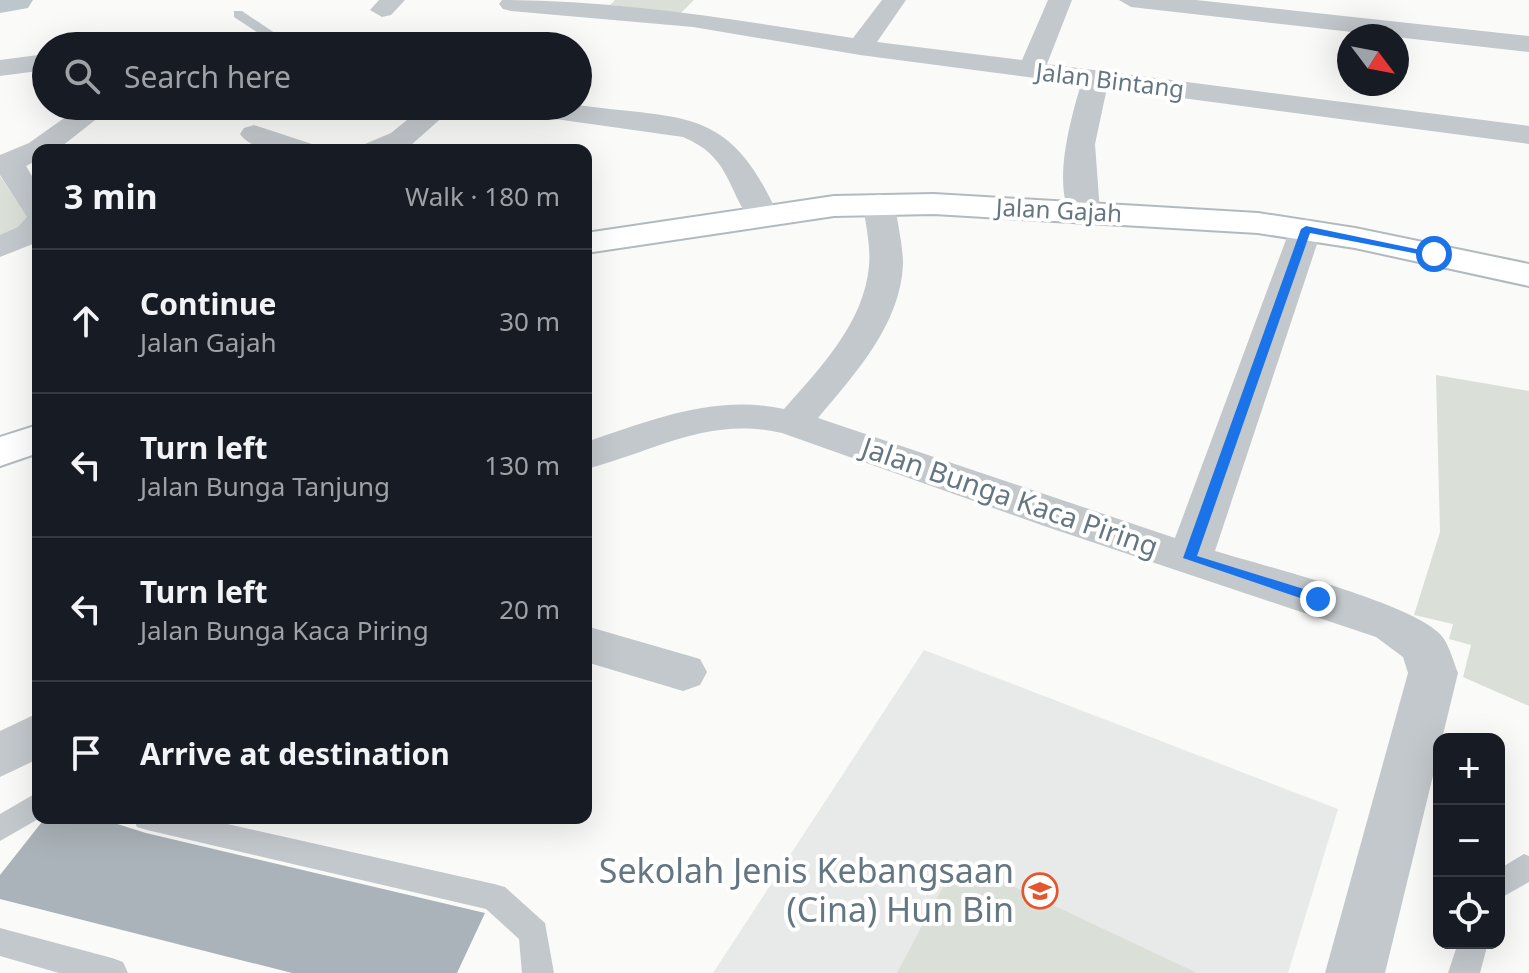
<!DOCTYPE html>
<html lang="en">
<head>
<meta charset="utf-8">
<style>
  :root { --surface:#171b24; --page:#242831; --text:#f1f3f6; --muted:#9ea1a6; --line:#363941 }
  body { margin:0; font-family:"Noto Sans",sans-serif; background:var(--page); color:var(--text) }
  .controls { position:absolute; right:24px; bottom:24px; display:grid; overflow:hidden; border-radius:16px; box-shadow:0 8px 32px #0002 }
  .controls button { width:72px; height:72px; display:grid; place-items:center; padding:0; border:0; border-bottom:2px solid var(--line); background:var(--surface); color:var(--text); font:40px sans-serif }
  .compass { position:absolute; left:1337px; top:24px; width:72px; height:72px; border-radius:50%; background:var(--surface); box-shadow:0 8px 32px #0002; rotate:122deg }
  .stop { position:absolute; width:24px; height:24px; margin:-18px; border:6px solid #1a73e8; border-radius:50%; background:#fff }
  .stop.end { background:#1a73e8; border-color:#fff; box-shadow:0 2px 8px #0008 }
  .list { margin:0; padding:0; list-style:none }
  h2 { display:flex; justify-content:space-between; align-items:center; height:104px; margin:0; padding:0 32px; font-size:34px }
  h2 small { font-size:26px; font-weight:400; color:var(--muted) }
  .list li { display:grid; grid-template-columns:52px 1fr auto; gap:24px; align-items:center; box-sizing:border-box; height:144px; padding:0 32px; border-top:2px solid var(--line) }
  .list b { display:block; font-size:30px; white-space:nowrap }
  .list p { margin:0; font-size:26px; white-space:nowrap; color:var(--muted) }
  .list em { font-size:26px; font-style:normal; color:var(--muted) }
  .icon { flex:none; width:44px; height:44px; fill:none; stroke:currentColor; stroke-width:2; stroke-linecap:round; stroke-linejoin:round }
  .map { position:relative; flex:none; width:1529px; height:973px; overflow:hidden }
  .search { position:absolute; background:var(--surface); box-shadow:0 8px 32px #0002; left:32px; top:32px; width:560px; height:88px; display:flex; align-items:center; gap:20px; box-sizing:border-box; padding:0 28px; border-radius:44px; color:var(--muted); font-size:30px }
  .panel { position:absolute; background:var(--surface); box-shadow:0 8px 32px #0002; left:32px; top:144px; width:560px; height:680px; border-radius:16px }
  .map>svg:first-child { display:block }
  .built { fill:#e8e9e9 }
  .green { fill:#dadfd7 }
  .lines { fill:none; stroke-linecap:round; stroke-linejoin:round }
  .river { fill:#bbc7cb; fill-rule:evenodd }
  .building { fill:#aab3b9 }
  .secondary-casing { stroke:#b3babf; stroke-width:4 }
  .lane { fill:#c3c8cc; fill-rule:evenodd }
  .street { fill:#c3c8cc; fill-rule:evenodd }
  .secondary { fill:#fff; fill-rule:evenodd }
  .route { fill:#1a73e8 }
  .labels { text-anchor:middle; stroke-width:8; stroke-linejoin:round; paint-order:stroke }
  .far-street-label { font-size:24px; fill:#657683; stroke:#fff }
  .street-label { font-size:28px; fill:#657683; stroke:#fff }
  .near-poi-label { font-size:34px; fill:#657683; stroke:#fff; text-anchor:end }
</style>
</head>
<body>
<div class="map">
<svg width="1529" height="973" viewBox="0 0 1529 973">
  <rect width="100%" height="100%" fill="#fafaf8"/>
  <polygon class="built" points="924,650 1338,809 1288,973 713,973"/>
  <g class="green">
    <polygon points="615,0 694,0 681,13 610,5"/>
    <polygon points="0,176 28,218 27,225 0,242"/>
    <polygon points="1436,375 1529,391 1529,706 1463,677 1471,645 1449,639 1453,624 1414,615 1440,532"/>
    <polygon points="957,860 1197,973 897,973"/>
  </g>
  <g class="lines">
    <polygon class="river" points="0,0 33,0 28,8 0,13"/>
  </g>
  <polygon class="building" points="45,818 98,818 146,833 485,913 457,973 292,973 0,899 0,875"/>
  <g class="lines">
    <defs>
      <g id="secondary">
        <polygon points="934,194 1258,213 1355,228 1529,264 1529,286 1355,248 1258,233 934,214 834,216 586,253 586,233 834,196"/>
        <polygon points="38,425 38,453 0,466 0,437"/>
      </g>
    </defs>
    <use href="#secondary" class="secondary-casing"/>
    <g class="lane">
      <polygon points="234,11 242,11 294,46 278,46 234,17"/>
      <polygon points="38,792 40,818 0,841 0,814"/>
      <polygon points="133,818 201,818 494,884 505,887 545,923 554,973 522,973 519,939 486,909 147,830 137,827"/>
      <polygon points="1524,854 1529,856 1529,882 1499,899 1499,869"/>
      <polygon points="0,928 112,958 123,962 128,973 59,973 0,956"/>
      <polygon points="1458,943 1488,943 1480,973 1448,973"/>
    </g>
    <g class="street">
      <polygon points="379,0 405,0 391,15 382,17 370,10"/>
      <path d="M502,0C620,0 737,20 853,38L882,0H906L877,42L1022,60L1048,0H1072L1047,64L1529,126V144L1107,88L1095,144L1100,212L1095,219H1073C1051,187 1071,118 1081,84L860,55L693,27L511,11L503,9L499,4Z"/>
      <polygon points="1119,0 1196,0 1529,36 1529,52 1131,7"/>
      <polygon points="46,54 46,70 0,76 0,60"/>
      <path d="M578,105C685,120 729,105 778,215L773,222H751C726,186 729,156 683,137L520,114L510,112L506,106Z"/>
      <polygon points="81,106 113,106 57,150 38,150 38,160 26,166 38,186 38,242 0,257 0,235 18,227 27,217 0,175 0,155 29,143"/>
      <polygon points="424,106 455,106 411,145 400,150 360,150 365,144 391,133"/>
      <path d="M254,125L312,144L317,150C294,150 254,155 240,134L244,128Z"/>
      <path d="M879,194L890,196L895,203C897,223 903,244 903,264C901,324 854,375 818,418L1175,538L1290,229L1295,222L1306,219L1317,222L1322,229L1215,551C1264,566 1408,602 1440,634C1449,643 1453,661 1458,673L1385,973H1325L1408,673L1403,657L1376,637L1044,526L782,433C707,416 656,451 586,469V442C652,420 714,394 784,409C820,368 864,323 869,266C871,245 865,223 863,203L868,196Z"/>
      <polygon points="586,626 700,659 707,672 700,685 683,691 586,662"/>
      <polygon points="38,713 38,759 0,777 0,731"/>
    </g>
    <use href="#secondary" class="secondary"/>
  </g>
  <polygon class="route" points="1306,226 1440,254 1434,257 1310,233 1197,556 1323,595 1325,599 1318,604 1183,558 1301,229"/>
  <defs>
    <symbol id="school-ring" viewBox="-11 -11 22 22"><circle r="9.5" fill="#fff" stroke="#e4572e" stroke-width="1.5"/><path d="M0-5L7-2L0 1L-7-2ZM-4 1L0 2.5L4 1V4Q0 6-4 4Z" fill="#e4572e"/></symbol>
  </defs>
  <g fill-rule="evenodd">
    <use href="#school-ring" x="1020" y="871" width="40" height="40"/>
  </g>
  <g class="labels">
    <g class="far-street-label">
      <text transform="translate(1110 81) rotate(7)" y="8">Jalan Bintang</text>
      <text transform="translate(1059 211) rotate(3)" y="8">Jalan Gajah</text>
    </g>
    <g class="street-label">
      <text transform="translate(1010 497) rotate(19)" y="10">Jalan Bunga Kaca Piring</text>
    </g>
    <g class="near-poi-label">
      <text x="1014" y="883">Sekolah Jenis Kebangsaan<tspan x="1014" dy="39">(Cina) Hun Bin</tspan></text>
    </g>
  </g>
</svg>
<div class="controls">
<button>+</button>
<button>−</button>
<button><svg class="icon" aria-label="locate" viewBox="0 0 24 24"><circle cx="12" cy="12" r="6"/><path d="M12 2v4M12 18v4M2 12h4M18 12h4"/></svg></button>
</div>
<svg class="compass" viewBox="-18 -18 36 36"><path d="M0-13l5 13h-10z" fill="#e53935"/><path d="M0 13l5-13h-10z" fill="#9ea1a6"/></svg>
<div class="stop" style="left:1434px;top:254px"></div>
<div class="stop end" style="left:1318px;top:599px"></div>
<div class="search"><svg class="icon" aria-label="search" viewBox="0 0 24 24"><circle cx="10" cy="10" r="6"/><path d="M15 15l6 6"/></svg>Search here</div>
<section class="panel">
<h2>3 min<small>Walk · 180 m</small></h2>
<ul class="list">
<li><svg class="icon" aria-label="ahead" viewBox="0 0 24 24"><path d="M12 20V5M6 11l6-6 6 6"/></svg><div><b>Continue</b><p>Jalan Gajah</p></div><em>30 m</em></li>
<li><svg class="icon" aria-label="left" viewBox="0 0 24 24"><path d="M17 20v-9H6M10 6l-5 5 5 5"/></svg><div><b>Turn left</b><p>Jalan Bunga Tanjung</p></div><em>130 m</em></li>
<li><svg class="icon" aria-label="left" viewBox="0 0 24 24"><path d="M17 20v-9H6M10 6l-5 5 5 5"/></svg><div><b>Turn left</b><p>Jalan Bunga Kaca Piring</p></div><em>20 m</em></li>
<li><svg class="icon" aria-label="arrive" viewBox="0 0 24 24"><path d="M6 21V4h12l-3 4 3 4H6"/></svg><div><b>Arrive at destination</b></div></li>
</ul>
</section>
</div>
</body>
</html>
